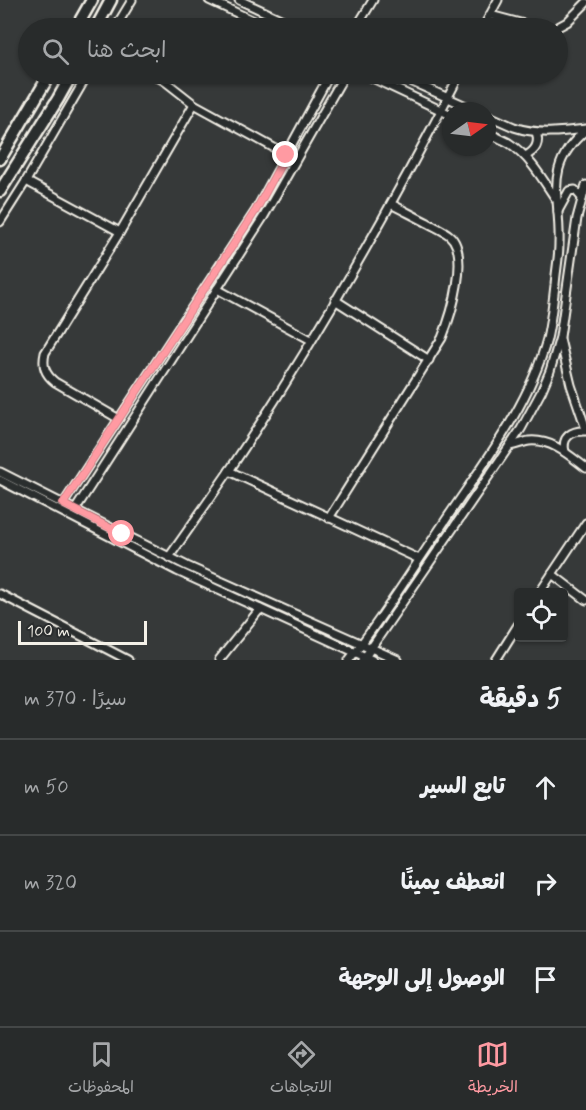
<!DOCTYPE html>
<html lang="ar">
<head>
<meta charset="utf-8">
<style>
  :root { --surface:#282b2b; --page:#343737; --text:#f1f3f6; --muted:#a5a7a9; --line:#444747; --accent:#ff9aa2 }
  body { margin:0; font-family:Mynerve,"Playpen Sans Arabic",sans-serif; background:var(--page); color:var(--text); direction:rtl }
  .controls { position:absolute; right:18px; bottom:18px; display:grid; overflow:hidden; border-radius:6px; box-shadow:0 2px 4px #0004 }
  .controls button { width:54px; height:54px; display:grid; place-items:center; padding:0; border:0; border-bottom:2px solid var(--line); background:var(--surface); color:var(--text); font:30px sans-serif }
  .compass { position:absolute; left:442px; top:102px; width:54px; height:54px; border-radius:50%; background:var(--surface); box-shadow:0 2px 4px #0004; rotate:76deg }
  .scale { position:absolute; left:18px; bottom:15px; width:129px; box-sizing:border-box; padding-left:6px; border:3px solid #f4f1e8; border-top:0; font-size:16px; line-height:21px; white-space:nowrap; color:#f4f1e8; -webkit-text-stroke:4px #2a2d2e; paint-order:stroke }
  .stop { position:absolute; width:18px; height:18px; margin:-14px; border:4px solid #ff9aa2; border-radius:50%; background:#fff }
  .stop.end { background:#ff9aa2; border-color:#fff; box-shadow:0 2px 6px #0008 }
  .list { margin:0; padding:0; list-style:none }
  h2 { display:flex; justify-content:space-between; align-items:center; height:78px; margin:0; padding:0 24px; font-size:26px }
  h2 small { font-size:20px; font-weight:400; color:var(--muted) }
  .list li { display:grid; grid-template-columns:39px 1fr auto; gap:18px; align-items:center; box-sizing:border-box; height:96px; padding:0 24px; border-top:2px solid var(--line) }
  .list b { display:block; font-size:22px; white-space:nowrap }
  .list em { font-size:20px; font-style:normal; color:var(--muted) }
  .icon { flex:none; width:33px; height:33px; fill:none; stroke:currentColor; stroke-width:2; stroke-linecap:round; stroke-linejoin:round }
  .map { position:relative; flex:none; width:586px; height:660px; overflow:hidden; direction:ltr }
  .search { position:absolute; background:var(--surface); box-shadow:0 2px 4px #0004; left:18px; right:18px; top:18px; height:66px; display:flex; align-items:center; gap:15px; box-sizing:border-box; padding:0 21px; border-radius:33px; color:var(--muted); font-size:22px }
  .sheet { height:366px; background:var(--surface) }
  nav { display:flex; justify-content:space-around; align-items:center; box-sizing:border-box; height:84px; border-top:2px solid var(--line); background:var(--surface); font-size:16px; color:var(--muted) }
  nav a { display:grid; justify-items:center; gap:3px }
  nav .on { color:var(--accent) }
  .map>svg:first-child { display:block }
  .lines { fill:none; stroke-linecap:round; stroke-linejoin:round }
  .street-casing { stroke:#f4f1e8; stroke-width:11 }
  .secondary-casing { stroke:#f4f1e8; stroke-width:15 }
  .street { stroke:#2a2d2e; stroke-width:7 }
  .secondary { stroke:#2a2d2e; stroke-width:10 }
  .route { stroke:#ff9aa2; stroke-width:8 }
</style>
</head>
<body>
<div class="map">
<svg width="586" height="660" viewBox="0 0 586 660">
  <rect width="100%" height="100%" fill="#363939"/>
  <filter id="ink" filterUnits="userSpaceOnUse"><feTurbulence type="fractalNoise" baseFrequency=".0167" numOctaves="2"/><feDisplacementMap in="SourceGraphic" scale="12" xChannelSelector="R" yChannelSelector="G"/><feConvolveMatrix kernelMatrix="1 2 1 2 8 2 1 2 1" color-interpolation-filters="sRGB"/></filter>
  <g filter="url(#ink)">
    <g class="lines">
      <defs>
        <g id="street">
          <polyline points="209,0 269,28"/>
          <polyline points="239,0 300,28"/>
          <polyline points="490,15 539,28"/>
          <polyline points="115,28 132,0"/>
          <polyline points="356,28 373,0"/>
          <polyline points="483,28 498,0"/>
          <polyline points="556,28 567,22 586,3"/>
          <polyline points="152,74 166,82 194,104 287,155"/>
          <polyline points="364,74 451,115"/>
          <polyline points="395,74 477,111"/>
          <path d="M487,115C496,119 505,123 514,127C537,135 562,132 586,129"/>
          <path d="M487,132C494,136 502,139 509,143C529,156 542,178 555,198"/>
          <path d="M525,156C536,151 540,143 536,132"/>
          <polyline points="26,181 120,232"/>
          <polyline points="558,211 569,191 575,190 582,198"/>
          <polyline points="0,222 26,181 88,74"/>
          <polyline points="217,289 311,340"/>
          <polyline points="335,300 429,360"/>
          <polyline points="560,339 571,385 586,429"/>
          <path d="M119,419L55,382C45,374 42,366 45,353L120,232L194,104"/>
          <path d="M510,446C516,445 523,442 529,441C552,439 569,455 586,468"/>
          <path d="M565,452C561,437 572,430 586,431"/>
          <polyline points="229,471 419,559"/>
          <polyline points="0,472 187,566 398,660"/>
          <polyline points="0,480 177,571 372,660"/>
          <polyline points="63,504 256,210 330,74"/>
          <polyline points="75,510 264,216 345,74"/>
          <path d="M329,518L442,338C451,316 471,253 449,235C443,230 435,227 428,223C416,217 403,210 391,204"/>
          <path d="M169,557C189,529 209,500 229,471C314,344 390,210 460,74"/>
          <polyline points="552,574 586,600"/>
          <polyline points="540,592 586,523"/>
          <polyline points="0,594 128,660"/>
          <polyline points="219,660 260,609"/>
          <path d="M349,660C384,616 414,567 445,521C483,464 529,406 547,339C551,321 553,303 555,285C556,271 559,257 559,244C561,197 542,167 586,130"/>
          <polyline points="363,660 521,429 541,392 550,371 560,337 577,218 586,185"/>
          <polyline points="496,660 518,625"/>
        </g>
        <g id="secondary">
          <polyline points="76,28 92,0"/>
          <polyline points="96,28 111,0"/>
          <polyline points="0,159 50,74"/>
          <polyline points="0,191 58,99 72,74"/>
        </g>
      </defs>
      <use href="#street" class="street-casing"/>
      <use href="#secondary" class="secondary-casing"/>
      <use href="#street" class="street"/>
      <use href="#secondary" class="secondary"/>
    </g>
  </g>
  <g class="lines" filter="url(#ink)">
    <polyline class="route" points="122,534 63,504 256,210 286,155"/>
  </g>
</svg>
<div class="controls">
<button><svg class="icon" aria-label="locate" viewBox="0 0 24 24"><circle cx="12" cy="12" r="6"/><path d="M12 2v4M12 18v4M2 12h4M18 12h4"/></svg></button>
</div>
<svg class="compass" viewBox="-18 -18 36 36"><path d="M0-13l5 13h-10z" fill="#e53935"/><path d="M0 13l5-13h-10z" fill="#a5a7a9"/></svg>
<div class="scale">100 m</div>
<div class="stop" style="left:122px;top:534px"></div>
<div class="stop end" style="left:286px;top:155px"></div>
<div class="search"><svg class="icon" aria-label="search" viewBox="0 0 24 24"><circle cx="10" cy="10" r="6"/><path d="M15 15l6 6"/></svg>ابحث هنا</div>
</div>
<section class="sheet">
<h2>5 دقيقة<small>سيرًا · 370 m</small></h2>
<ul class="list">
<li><svg class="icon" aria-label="ahead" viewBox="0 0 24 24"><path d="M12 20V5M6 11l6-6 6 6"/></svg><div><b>تابع السير</b></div><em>50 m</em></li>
<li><svg class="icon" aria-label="right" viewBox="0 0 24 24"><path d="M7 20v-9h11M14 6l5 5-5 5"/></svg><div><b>انعطف يمينًا</b></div><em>320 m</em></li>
<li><svg class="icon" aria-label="arrive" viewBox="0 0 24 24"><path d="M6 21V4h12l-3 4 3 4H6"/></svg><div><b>الوصول إلى الوجهة</b></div></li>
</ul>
</section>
<nav>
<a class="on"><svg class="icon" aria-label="map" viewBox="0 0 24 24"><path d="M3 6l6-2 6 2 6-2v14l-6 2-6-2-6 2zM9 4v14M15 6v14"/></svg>الخريطة</a>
<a><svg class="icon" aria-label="directions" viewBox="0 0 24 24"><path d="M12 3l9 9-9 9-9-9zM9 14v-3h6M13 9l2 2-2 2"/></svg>الاتجاهات</a>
<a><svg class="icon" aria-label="saved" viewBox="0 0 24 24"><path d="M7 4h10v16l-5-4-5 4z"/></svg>المحفوظات</a>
</nav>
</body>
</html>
